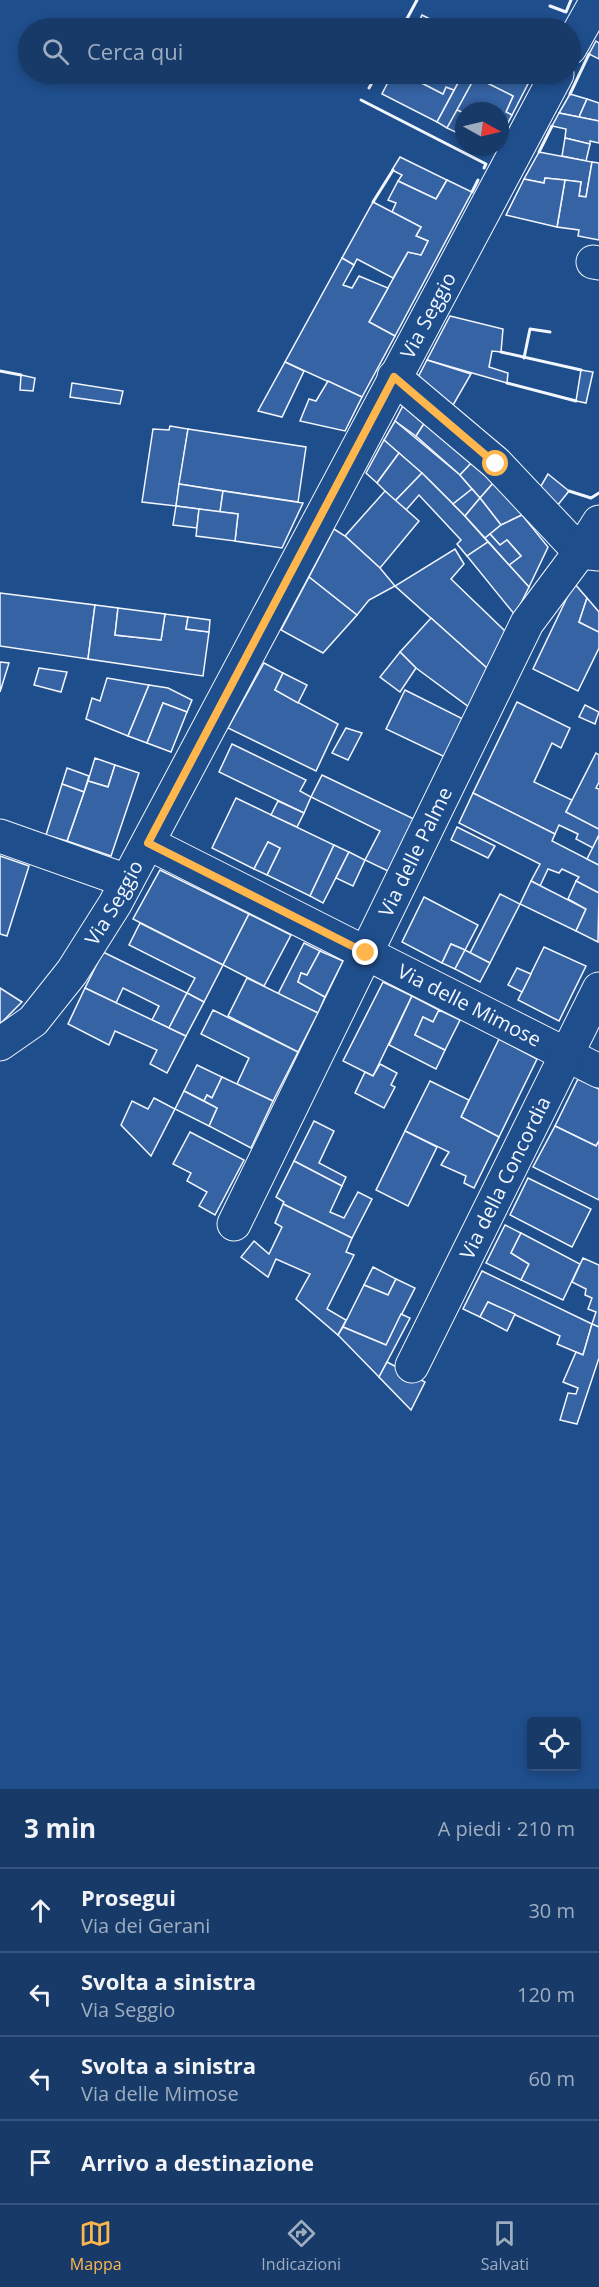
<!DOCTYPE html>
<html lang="it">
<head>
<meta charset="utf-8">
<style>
  :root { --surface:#173a69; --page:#20416f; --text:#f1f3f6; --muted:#9eadc0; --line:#36547d; --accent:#ffb74d }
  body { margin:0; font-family:"Open Sans",sans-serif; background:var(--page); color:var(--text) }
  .controls { position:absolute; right:18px; bottom:18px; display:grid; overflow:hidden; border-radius:6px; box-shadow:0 3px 9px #0003 }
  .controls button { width:54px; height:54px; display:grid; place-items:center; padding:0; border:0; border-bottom:2px solid var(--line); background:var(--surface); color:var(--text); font:30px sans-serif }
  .compass { position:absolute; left:455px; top:102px; width:54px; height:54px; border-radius:50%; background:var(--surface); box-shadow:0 3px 9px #0003; rotate:98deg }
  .stop { position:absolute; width:18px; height:18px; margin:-14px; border:4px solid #ffb74d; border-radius:50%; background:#fff }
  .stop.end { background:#ffb74d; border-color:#fff; box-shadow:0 2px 6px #0008 }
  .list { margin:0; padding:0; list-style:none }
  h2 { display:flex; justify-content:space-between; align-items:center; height:78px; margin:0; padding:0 24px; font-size:26px }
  h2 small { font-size:20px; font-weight:400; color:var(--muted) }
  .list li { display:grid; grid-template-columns:39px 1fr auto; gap:18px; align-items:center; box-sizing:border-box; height:84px; padding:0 24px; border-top:2px solid var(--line) }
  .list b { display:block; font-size:22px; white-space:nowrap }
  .list p { margin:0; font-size:20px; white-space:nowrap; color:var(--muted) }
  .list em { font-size:20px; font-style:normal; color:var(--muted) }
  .icon { flex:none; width:33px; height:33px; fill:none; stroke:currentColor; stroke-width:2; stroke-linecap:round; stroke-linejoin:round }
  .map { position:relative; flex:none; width:599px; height:1789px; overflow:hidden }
  .search { position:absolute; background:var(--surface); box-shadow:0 3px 9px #0003; left:18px; right:18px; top:18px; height:66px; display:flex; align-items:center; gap:15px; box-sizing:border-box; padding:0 21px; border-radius:33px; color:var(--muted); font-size:22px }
  .sheet { height:414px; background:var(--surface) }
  nav { display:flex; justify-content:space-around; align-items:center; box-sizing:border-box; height:84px; border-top:2px solid var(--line); background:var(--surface); font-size:16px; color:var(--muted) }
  nav a { display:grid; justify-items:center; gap:3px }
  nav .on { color:var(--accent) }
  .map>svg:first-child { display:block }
  .building { fill:#3563a3; stroke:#f2f6ff; stroke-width:1.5 }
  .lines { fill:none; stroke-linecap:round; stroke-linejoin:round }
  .minor-casing { stroke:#f2f6ff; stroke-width:35 }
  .minor { stroke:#1f4e8c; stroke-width:33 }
  .wall { stroke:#f2f6ff; stroke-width:3 }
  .route { stroke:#ffb74d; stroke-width:8 }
  .labels { text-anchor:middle; stroke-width:4.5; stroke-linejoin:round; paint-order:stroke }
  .street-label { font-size:20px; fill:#f2f6ff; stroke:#1f4e8c }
</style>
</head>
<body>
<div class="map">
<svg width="599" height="1789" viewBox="0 0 599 1789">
  <rect width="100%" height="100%" fill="#1f4e8c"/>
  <g class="building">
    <polygon points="422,15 448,28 416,28"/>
    <polygon points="596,41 599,43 599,59 589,54"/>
    <polygon points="392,74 413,74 412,78 443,94 446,87 454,90 437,122 382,94"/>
    <polygon points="413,74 463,74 454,90 446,87 443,94 412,78"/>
    <polygon points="463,74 477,74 447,128 437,122"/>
    <polygon points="477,74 517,74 530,80 512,115 506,112 513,96 475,77"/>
    <polygon points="475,77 513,96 506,112 512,115 503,132 500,130 500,111 464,111 464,113 457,110"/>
    <polygon points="570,94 587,99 579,117 559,113"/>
    <polygon points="587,99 599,103 599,121 579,117"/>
    <polygon points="457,110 464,113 464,136 447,128"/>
    <polygon points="559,113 599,121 599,143 590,141 590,144 565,138 566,129 552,126"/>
    <polygon points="565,138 590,144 586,161 562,156"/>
    <polygon points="539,152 592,162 586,197 579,196 581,182 545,178 544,183 524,179"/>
    <polygon points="400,157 447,180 436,199 398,181 402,175 392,170"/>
    <polygon points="592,162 599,163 599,240 578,236 579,230 557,227 565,180 581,182 579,196 586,197"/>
    <polygon points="545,178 565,180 557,227 506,215 524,179 544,183"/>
    <polygon points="447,180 472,192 395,336 369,322 408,252 421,255 428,241 416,236 421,227 392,212 396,203 388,200 398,181 436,199"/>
    <polygon points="373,202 421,227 416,236 428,241 421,255 408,252 393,278 357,259 354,265 342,258"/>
    <polygon points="342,258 354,265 343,285 352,288 359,276 388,288 369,322 395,336 362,397 285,362"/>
    <polygon points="450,316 503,329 501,352 492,351 489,367 508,373 507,383 427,360"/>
    <polygon points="427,360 471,374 449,412 415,383"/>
    <polygon points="285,362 304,371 282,417 258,411"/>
    <polygon points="581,370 593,372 586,403 576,401"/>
    <polygon points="21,375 35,378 33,391 20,390"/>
    <polygon points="328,381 362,397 345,431 300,421 309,399 316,401"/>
    <polygon points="72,383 123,391 120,404 70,397"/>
    <polygon points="408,396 429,416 416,436 395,421"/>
    <polygon points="429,416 476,458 460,475 416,436"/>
    <polygon points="395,421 460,475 472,489 453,504 428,479 384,440"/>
    <polygon points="170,426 188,429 176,506 142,502 153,429 169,430"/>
    <polygon points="188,429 306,447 298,502 179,484"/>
    <polygon points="384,440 399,453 377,483 366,473"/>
    <polygon points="399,453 422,473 395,501 377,483"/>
    <polygon points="476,458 495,481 480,498 460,475"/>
    <polygon points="422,473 462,513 488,542 467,556 457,544 461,540 419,495 406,510 395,501"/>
    <polygon points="548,474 569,491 557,506 538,491"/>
    <polygon points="495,481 522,515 501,525 480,498"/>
    <polygon points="179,484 223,491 220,512 176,506"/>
    <polygon points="472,489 480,498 465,516 453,504"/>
    <polygon points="223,491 303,503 282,548 235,541 238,514 220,512"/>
    <polygon points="385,491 419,521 380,568 345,536"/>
    <polygon points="480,498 501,525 485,538 465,516"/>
    <polygon points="176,506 199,509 197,528 173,525"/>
    <polygon points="199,509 238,514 235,541 196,536"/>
    <polygon points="522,515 548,547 529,587 509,565 521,556 507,540 500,545 490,534 501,525"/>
    <polygon points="334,529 345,536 380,568 395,586 369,600 357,615 309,577"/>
    <polygon points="490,534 500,545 507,540 521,556 509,565 485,538"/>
    <polygon points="488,542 529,587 515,615 467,556"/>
    <polygon points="455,549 464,564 451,579 506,632 488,669 395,586"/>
    <polygon points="309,577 357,615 323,653 281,630"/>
    <polygon points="574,583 587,598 579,622 599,632 599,648 578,691 533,669"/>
    <polygon points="0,593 95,605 88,659 0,646"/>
    <polygon points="587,598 599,612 599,632 579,622"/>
    <polygon points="95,605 118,608 115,635 161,640 165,614 188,617 186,629 209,632 203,676 88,659"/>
    <polygon points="118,608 165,614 161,640 115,635"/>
    <polygon points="188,617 210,620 209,632 186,629"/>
    <polygon points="431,618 488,669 469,707 416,668 400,652"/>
    <polygon points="400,652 416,668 400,692 380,677"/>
    <polygon points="0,662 9,663 0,692"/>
    <polygon points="264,663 283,673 275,690 338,724 316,771 228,728"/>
    <polygon points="39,668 67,672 61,692 34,685"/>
    <polygon points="283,673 307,685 298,703 275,690"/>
    <polygon points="107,678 149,685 128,736 86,719 92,698 100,701"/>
    <polygon points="149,685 168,688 192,700 187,712 163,703 147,743 128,736"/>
    <polygon points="405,690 463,719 445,757 386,729"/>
    <polygon points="517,702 570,728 561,748 552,743 534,782 572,800 566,812 599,829 599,835 593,848 576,839 578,834 559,825 555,834 473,793"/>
    <polygon points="163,703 187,712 171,752 147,743"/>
    <polygon points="585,705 599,712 595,724 579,717"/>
    <polygon points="346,728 362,733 348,760 332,753"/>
    <polygon points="232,744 306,780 300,791 311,797 304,813 219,772"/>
    <polygon points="596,753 599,755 599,782 596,788 599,789 599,829 566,812"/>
    <polygon points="95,758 115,765 108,787 88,781"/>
    <polygon points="115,765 139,773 111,856 67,841 88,781 108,787"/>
    <polygon points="67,768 89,776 84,792 62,784"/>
    <polygon points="322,775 414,819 388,871 365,860 380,831 311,797"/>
    <polygon points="62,784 84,792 67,841 46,835"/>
    <polygon points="473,793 555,834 552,841 599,865 599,893 576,881 579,877 562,869 559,873 548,869 540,886 531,881 540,864 459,823"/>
    <polygon points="236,798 334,845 310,896 267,875 280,848 268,842 254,869 212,848"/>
    <polygon points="278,801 304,813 297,827 271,815"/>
    <polygon points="457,827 495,846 488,858 451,840"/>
    <polygon points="599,835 599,865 587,859"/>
    <polygon points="268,842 280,848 267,875 254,869"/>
    <polygon points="334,845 349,852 323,903 310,896"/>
    <polygon points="349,852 365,860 353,886 336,878"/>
    <polygon points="0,856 29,866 7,936 0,934"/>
    <polygon points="160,870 249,914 223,965 133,919"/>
    <polygon points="531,881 586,909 576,931 520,904"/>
    <polygon points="576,881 599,893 598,942 576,931 586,909 568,899"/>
    <polygon points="500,894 520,904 490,963 470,953"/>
    <polygon points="424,897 478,925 465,950 451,944 442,963 402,942"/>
    <polygon points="249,914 291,935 264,986 223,965"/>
    <polygon points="140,923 223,965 204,1002 187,993 195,978 129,945"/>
    <polygon points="304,943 320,951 307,975 301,973 298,982 325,997 318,1013 278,994"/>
    <polygon points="451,944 465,950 455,969 442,963"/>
    <polygon points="544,947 586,966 559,1021 518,1000"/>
    <polygon points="465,950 490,963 480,982 455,969"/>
    <polygon points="320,951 343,961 325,997 298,982 301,973 307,975"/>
    <polygon points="103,952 187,993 169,1028 152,1020 159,1006 123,988 116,1003 85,988"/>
    <polygon points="517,968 531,974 522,992 508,985"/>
    <polygon points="247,978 318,1013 298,1052 228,1016"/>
    <polygon points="383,982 412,996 373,1076 343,1061"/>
    <polygon points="0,988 22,1002 0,1024"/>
    <polygon points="85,988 186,1036 167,1073 150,1064 157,1050 115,1031 109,1045 68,1024"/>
    <polygon points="187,993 204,1002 186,1036 169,1028"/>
    <polygon points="412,996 439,1010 433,1022 423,1017 415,1035 445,1050 436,1069 389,1045"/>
    <polygon points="213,1010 298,1052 273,1101 237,1084 249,1058 201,1034"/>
    <polygon points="439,1010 460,1020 445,1050 415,1035 423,1017 433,1022"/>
    <polygon points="499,1039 537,1059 499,1137 461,1117"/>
    <polygon points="380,1064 397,1073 391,1085 395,1087 384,1108 355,1093 365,1072 373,1076"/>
    <polygon points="197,1065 222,1077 212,1098 207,1095 204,1101 184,1091"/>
    <polygon points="222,1077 273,1101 251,1148 209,1126 217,1108 204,1101 207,1095 212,1098"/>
    <polygon points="578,1079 599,1089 599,1141 596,1146 555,1126"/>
    <polygon points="430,1081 469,1100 461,1117 499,1137 474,1188 464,1183 466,1176 441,1165 449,1152 405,1131"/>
    <polygon points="184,1091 217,1108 209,1126 175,1109"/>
    <polygon points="154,1098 175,1109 151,1156 121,1125 132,1101 148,1109"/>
    <polygon points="314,1121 334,1131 319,1163 346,1177 342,1186 294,1161"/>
    <polygon points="555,1126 596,1146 599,1141 599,1200 533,1167"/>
    <polygon points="405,1131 437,1147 408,1206 376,1190"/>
    <polygon points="190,1132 244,1160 215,1215 199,1206 207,1192 187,1181 191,1173 173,1164"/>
    <polygon points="294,1161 342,1186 330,1212 344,1218 358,1192 372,1199 352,1238 283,1204 284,1202 276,1197"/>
    <polygon points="528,1178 591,1209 572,1247 510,1215"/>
    <polygon points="283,1204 352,1238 346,1252 354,1255 327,1309 346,1320 338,1335 296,1299 310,1274 276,1259 268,1277 241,1257 254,1241 269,1254 282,1227 275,1223"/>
    <polygon points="505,1225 521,1233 511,1253 529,1264 521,1280 486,1263"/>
    <polygon points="521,1233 580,1264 563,1300 521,1280 529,1264 511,1253"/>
    <polygon points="583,1258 599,1265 599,1327 592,1324 596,1312 588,1309 592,1298 585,1295 586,1289 572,1282"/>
    <polygon points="373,1267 396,1279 388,1295 364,1285"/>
    <polygon points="482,1271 592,1324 583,1355 557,1344 560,1336 488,1302 480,1317 463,1309"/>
    <polygon points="396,1279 415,1288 386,1345 343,1327 364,1285 388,1295"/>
    <polygon points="488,1302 515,1314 507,1331 480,1317"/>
    <polygon points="401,1314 410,1318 379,1377 338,1335 343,1327 386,1345"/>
    <polygon points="592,1324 599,1327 599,1358 577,1424 560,1420 568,1393 576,1394 578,1388 563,1382 576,1352 583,1355"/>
    <polygon points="387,1362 425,1382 411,1410 379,1377"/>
  </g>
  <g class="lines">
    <defs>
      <g id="minor">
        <polyline points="570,48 597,0"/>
        <polyline points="593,262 599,263"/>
        <polyline points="394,377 496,463 580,552 599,554"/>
        <polyline points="0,836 127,881"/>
        <path id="s1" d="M148,843L599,1071"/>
        <path id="s2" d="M0,1044L33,1021L72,972L115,904L557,74"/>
        <path id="s3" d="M234,1224L527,623L580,552L599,522"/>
        <path id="s4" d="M412,1366L599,989"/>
      </g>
    </defs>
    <use href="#minor" class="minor-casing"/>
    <use href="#minor" class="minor"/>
    <g class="wall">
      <polyline points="550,6 566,12 571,0"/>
      <polyline points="543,21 556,28"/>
      <polyline points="402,28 417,0"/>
      <polyline points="531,80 534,74"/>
      <polyline points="369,88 377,74"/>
      <polyline points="570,94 589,54"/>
      <polyline points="361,100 486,164 484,168"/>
      <polyline points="539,152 552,126"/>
      <polyline points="472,192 478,180"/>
      <polyline points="373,202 393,170"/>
      <polyline points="501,352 581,370"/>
      <polyline points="524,358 530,329 550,332"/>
      <polyline points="0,371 21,375"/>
      <polyline points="507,383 576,401"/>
      <polyline points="569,491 591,498 599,493"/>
    </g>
  </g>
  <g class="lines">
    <polyline class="route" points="366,953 148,843 394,377 496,464"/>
  </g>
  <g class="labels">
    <g class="street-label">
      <text dy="7" stroke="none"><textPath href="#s2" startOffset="850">Via Seggio</textPath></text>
      <text dy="7" stroke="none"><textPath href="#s3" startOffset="414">Via delle Palme</textPath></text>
      <text dy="7" stroke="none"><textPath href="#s2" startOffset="184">Via Seggio</textPath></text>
      <text dy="7" stroke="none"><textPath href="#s1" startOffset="360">Via delle Mimose</textPath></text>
      <text dy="7" stroke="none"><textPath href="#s4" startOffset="210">Via della Concordia</textPath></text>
    </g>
  </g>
</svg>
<div class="controls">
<button><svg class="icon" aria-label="locate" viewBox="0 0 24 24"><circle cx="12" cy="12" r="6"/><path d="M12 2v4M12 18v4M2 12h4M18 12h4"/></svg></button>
</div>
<svg class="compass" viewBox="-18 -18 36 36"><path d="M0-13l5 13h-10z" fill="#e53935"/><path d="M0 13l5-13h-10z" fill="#9eadc0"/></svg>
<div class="stop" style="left:496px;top:464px"></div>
<div class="stop end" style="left:366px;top:953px"></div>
<div class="search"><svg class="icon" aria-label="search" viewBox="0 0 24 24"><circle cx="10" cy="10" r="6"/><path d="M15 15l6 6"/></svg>Cerca qui</div>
</div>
<section class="sheet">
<h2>3 min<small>A piedi · 210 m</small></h2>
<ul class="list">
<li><svg class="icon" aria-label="ahead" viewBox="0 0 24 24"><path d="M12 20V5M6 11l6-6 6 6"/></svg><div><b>Prosegui</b><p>Via dei Gerani</p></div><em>30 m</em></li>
<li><svg class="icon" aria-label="left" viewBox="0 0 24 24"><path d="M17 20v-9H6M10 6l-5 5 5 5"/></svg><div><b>Svolta a sinistra</b><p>Via Seggio</p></div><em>120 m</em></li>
<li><svg class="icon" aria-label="left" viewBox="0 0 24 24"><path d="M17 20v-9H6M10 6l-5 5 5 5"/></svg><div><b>Svolta a sinistra</b><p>Via delle Mimose</p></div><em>60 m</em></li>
<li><svg class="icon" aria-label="arrive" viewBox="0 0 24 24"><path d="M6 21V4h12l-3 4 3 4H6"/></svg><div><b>Arrivo a destinazione</b></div></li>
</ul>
</section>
<nav>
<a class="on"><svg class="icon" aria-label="map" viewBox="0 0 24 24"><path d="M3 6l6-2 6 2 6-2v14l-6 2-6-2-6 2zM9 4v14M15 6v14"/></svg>Mappa</a>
<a><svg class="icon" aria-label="directions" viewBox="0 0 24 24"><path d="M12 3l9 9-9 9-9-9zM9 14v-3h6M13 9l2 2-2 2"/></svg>Indicazioni</a>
<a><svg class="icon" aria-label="saved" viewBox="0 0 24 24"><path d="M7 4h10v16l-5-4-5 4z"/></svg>Salvati</a>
</nav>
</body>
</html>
